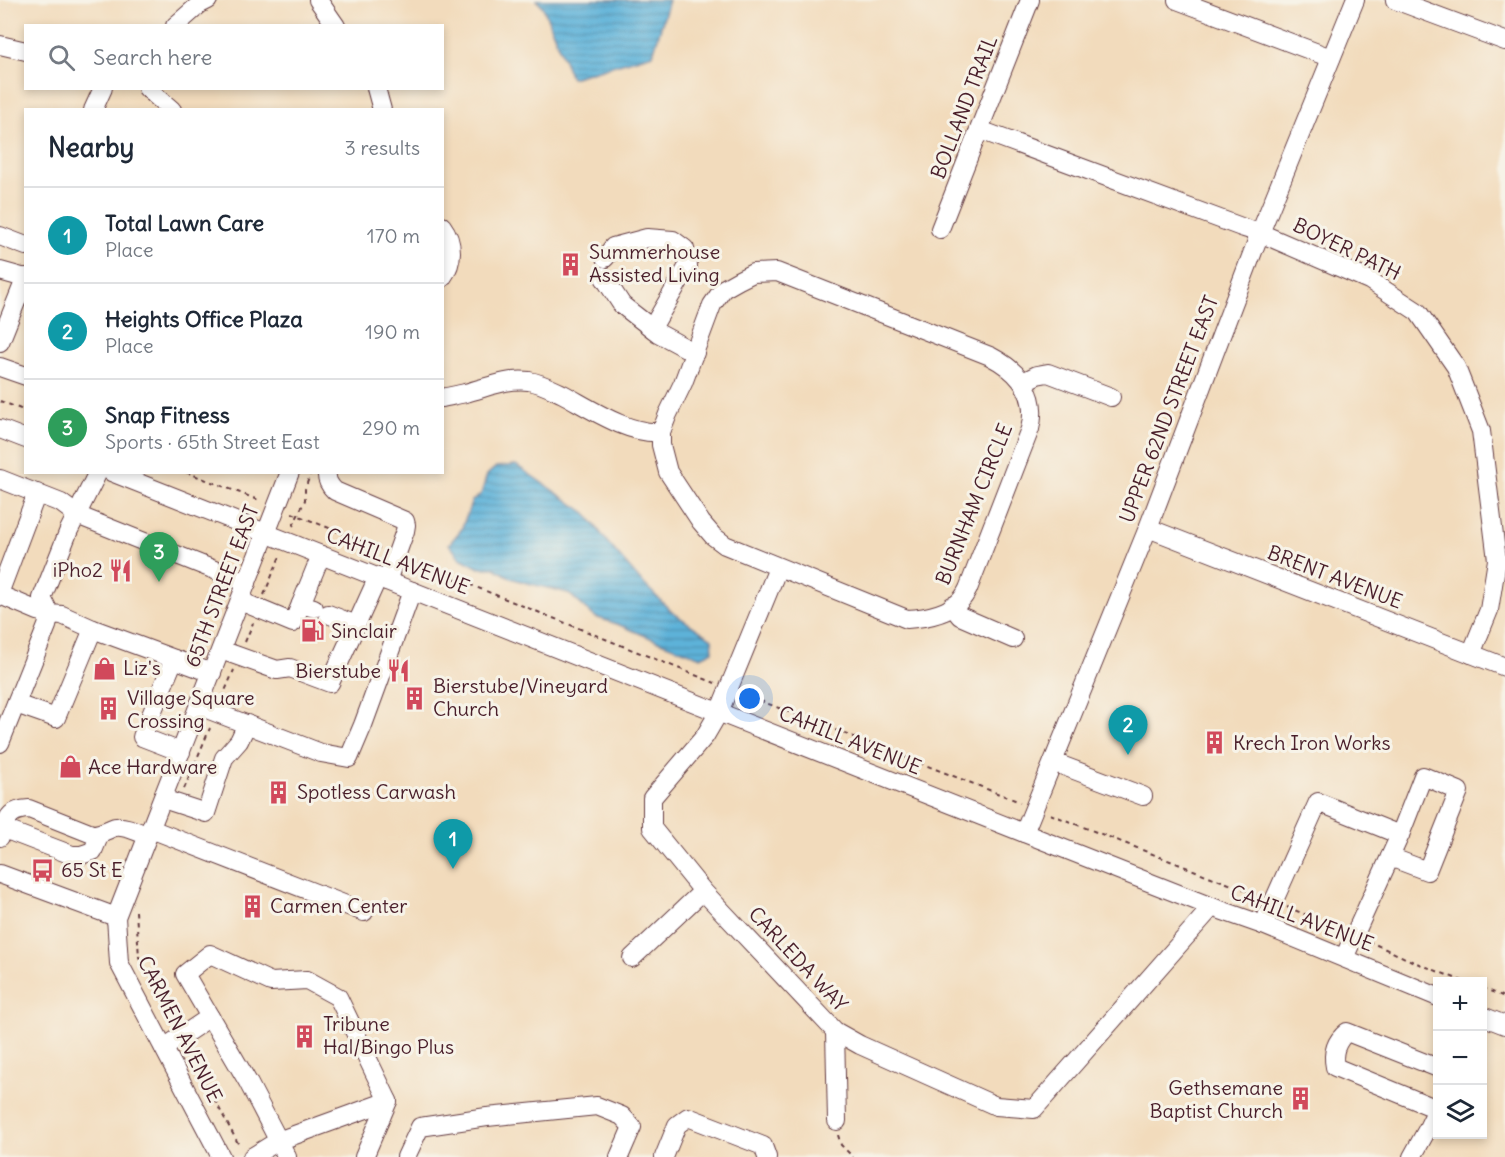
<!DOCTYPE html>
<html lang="en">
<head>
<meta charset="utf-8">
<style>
  :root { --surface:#fff; --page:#f2f2f3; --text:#1f2937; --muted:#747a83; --line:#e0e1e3; --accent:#0f766e }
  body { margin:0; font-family:Delius,sans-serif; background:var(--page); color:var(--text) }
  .controls { position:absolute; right:18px; bottom:18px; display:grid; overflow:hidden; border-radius:0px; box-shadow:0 3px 9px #0003 }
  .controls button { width:54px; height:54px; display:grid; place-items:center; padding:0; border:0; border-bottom:2px solid var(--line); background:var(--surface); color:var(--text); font:30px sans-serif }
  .you { position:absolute; left:750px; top:699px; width:21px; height:21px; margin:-15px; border:4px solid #fff; border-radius:50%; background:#1a73e8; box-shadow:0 0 0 9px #1a73e833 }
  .badge { display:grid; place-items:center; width:39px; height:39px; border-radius:50%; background:var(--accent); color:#fff; font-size:20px; font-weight:700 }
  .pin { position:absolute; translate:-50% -50px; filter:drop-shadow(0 2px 3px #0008) }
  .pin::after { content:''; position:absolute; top:32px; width:21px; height:18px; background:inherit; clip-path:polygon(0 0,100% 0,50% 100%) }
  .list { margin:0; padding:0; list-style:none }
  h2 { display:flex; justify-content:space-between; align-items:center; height:78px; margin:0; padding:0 24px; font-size:26px }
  h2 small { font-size:20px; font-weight:400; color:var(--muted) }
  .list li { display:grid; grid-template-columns:39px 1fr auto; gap:18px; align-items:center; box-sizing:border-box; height:96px; padding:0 24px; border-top:2px solid var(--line) }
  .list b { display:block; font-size:22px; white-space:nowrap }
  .list p { margin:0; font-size:20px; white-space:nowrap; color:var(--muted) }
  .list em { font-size:20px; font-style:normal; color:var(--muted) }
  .icon { flex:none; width:33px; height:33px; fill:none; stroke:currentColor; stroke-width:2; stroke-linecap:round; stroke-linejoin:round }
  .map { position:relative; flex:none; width:1505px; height:1157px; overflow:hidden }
  .search { position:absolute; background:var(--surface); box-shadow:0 3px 9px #0003; left:24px; top:24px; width:420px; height:66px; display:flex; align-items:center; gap:15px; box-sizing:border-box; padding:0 21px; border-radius:0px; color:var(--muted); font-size:22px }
  .panel { position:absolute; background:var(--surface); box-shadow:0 3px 9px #0003; left:24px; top:108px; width:420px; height:366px; border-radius:0px }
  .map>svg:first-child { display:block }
  .water { fill:url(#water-rules); stroke:#546882; stroke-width:1.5 }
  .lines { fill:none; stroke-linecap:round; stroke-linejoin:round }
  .minor-casing { stroke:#633b41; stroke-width:20 }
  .path { stroke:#633b41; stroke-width:2; stroke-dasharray:4.5 4.5; stroke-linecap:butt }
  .minor { stroke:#fff; stroke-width:18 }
  .labels { text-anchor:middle; stroke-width:6; stroke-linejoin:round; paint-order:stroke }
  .street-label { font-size:20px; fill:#4a1f2b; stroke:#f7f3e8 }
  .poi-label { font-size:20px; fill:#4a1f2b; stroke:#f7f3e8; text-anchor:start }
</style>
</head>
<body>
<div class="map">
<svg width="1505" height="1157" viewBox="0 0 1505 1157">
  <defs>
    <pattern id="water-rules" width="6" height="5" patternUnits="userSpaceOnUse" patternTransform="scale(1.5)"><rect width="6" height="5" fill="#5db2d9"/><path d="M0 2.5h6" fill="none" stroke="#4f90b0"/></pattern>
  </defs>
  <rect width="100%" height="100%" fill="#f7f3e8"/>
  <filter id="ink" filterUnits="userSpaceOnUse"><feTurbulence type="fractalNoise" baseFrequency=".0167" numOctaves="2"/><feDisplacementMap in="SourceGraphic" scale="12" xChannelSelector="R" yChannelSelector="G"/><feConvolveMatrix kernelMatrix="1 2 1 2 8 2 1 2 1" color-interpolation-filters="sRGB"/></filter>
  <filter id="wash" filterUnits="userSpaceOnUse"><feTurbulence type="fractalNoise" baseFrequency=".008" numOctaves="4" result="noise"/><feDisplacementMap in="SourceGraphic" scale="24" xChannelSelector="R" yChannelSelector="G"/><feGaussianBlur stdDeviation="1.35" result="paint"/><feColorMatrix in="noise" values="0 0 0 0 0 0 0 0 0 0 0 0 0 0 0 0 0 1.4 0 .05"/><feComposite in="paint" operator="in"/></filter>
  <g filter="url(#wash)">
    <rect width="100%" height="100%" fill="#f2dbbc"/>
    <g class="water">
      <polygon points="536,0 669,0 653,54 571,78 543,7"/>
      <polygon points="516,465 586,513 608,543 639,579 672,612 712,639 713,651 701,657 658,641 617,624 595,617 568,593 527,583 511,578 495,568 479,568 460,558 449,544 461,530 472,501 481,494 487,475 496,467"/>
    </g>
  </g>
  <g filter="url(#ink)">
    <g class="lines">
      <defs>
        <g id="minor">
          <polyline points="318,0 336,26"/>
          <polyline points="1177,0 1331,58"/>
          <polyline points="1395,0 1505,41"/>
          <polyline points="175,26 200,4 208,0"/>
          <polyline points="0,45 26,51"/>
          <polyline points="147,88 172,110"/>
          <polyline points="376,88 382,110"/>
          <polyline points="93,110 103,88"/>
          <polyline points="980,130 1244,228 1260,233 1369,280 1418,312 1456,367 1481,431 1497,560 1489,610 1471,654"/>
          <path d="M442,226C454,242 454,262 442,278"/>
          <polyline points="940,229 1030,0"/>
          <polyline points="0,236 26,246"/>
          <polyline points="605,258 613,247 647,238 673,240 685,249 688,266 652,328"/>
          <polyline points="0,271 25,278"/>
          <path d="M777,272L990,356C1019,371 1039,394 1030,429L968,589C966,593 963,598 960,601C947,614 924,618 907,619L725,545L713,536L701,522L668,472L661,445V432L668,414L683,383L712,305L723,289L739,280L753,273Z"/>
          <polyline points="603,276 622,305 658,333 695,353"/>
          <polyline points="0,342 26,277"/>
          <polyline points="0,367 26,376"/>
          <polyline points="1023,382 1037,375 1048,373 1111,397"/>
          <path d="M442,398C450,396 458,395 465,393C486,388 507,378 529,381C541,383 552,389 563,394C591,409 629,435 661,432"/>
          <polyline points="0,429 26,439"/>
          <polyline points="111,472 1024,833 1212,907 1263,925 1438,997"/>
          <path d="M327,472C326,480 329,485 335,491L405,521L406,525L405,531L387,581"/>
          <polyline points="0,479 61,503 77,515 247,583"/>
          <polyline points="1148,528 1505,667"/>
          <polyline points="778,568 719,712 705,736 652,798 652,828 703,891 835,1031 860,1045 996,1106 1034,1109 1212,907"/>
          <polyline points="0,591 37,493"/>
          <polyline points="0,595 38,611 50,614 62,615 93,629 212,673"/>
          <polyline points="240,601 293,623 301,604"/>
          <polyline points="952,606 960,616 1013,639"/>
          <polyline points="314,608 301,604 321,555"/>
          <polyline points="328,614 356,625"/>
          <polyline points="221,650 277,670 290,668 330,683 378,577"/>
          <polyline points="174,659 142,737 181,752"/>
          <polyline points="16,704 56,718 93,629"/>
          <polyline points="199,706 321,753 349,758 363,725 412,591"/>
          <polyline points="0,743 47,626 50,614 42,598 69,530 98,472"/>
          <polyline points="1053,762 1143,796"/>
          <polyline points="163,799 206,813 224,758 239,741 247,724"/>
          <polyline points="4,829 72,855 81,855 93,851 100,834"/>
          <polyline points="151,829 364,912"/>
          <polyline points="1024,833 1148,528 1260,233 1355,0"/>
          <path d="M0,837C8,819 7,810 29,809L92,834C102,834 106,830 115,827C125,825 138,832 148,836"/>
          <polyline points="1390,857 1427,871 1459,791 1423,776 1400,835"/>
          <polyline points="0,874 116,917"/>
          <polyline points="1263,925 1318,802 1400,835 1344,958"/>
          <polyline points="632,958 703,891"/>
          <polyline points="1482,1016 1505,1025"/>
          <polyline points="210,1017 248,1082 287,1157"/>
          <polyline points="835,1031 837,1121"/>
          <polyline points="164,1048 210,1017 185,974 210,954 271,982 307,980 338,997 388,1101 278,1141 252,1157"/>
          <path d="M1438,1068L1347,1032C1336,1041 1332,1053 1335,1067L1437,1109L1438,1107"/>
          <polyline points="221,1157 119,963 116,917 290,472"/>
          <polyline points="364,1157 388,1101"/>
          <polyline points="406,1157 420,1127 487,1117 597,1106 622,1116 632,1127 619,1157"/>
          <polyline points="664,1157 677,1125 688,1117 763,1146 767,1157"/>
          <polyline points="1412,1157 1427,1130 1437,1109"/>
        </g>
      </defs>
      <use href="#minor" class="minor-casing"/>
      <g class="path">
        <polyline points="0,401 26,411"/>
        <polyline points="186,472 261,501"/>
        <polyline points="292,513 381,549"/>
        <polyline points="293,526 305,500 305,489 310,475"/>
        <polyline points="411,561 715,683"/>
        <polyline points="264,595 280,556"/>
        <polyline points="245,642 253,623"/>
        <polyline points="743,694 1020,802"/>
        <polyline points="222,698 234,670"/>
        <polyline points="184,789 210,728"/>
        <polyline points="1050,814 1260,896"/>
        <polyline points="1287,907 1341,929"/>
        <polyline points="136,911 139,957 174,1023"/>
        <polyline points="1368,941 1414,962 1465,982"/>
        <polyline points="1482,988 1505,997"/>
        <polyline points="189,1052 240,1147"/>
        <polyline points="838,1135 841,1145 853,1157"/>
      </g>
      <use href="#minor" class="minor"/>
    </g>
  </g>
  <defs>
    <symbol id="building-bare" viewBox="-9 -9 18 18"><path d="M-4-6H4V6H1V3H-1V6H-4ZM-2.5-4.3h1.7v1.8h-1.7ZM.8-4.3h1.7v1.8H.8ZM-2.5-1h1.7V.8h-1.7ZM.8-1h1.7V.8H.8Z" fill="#d1495b" stroke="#f7f3e8" stroke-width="2.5" paint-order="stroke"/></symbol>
    <symbol id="restaurant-bare" viewBox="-9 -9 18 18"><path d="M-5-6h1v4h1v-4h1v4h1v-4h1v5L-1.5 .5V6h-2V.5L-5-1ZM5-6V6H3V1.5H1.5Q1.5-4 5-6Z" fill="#d1495b" stroke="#f7f3e8" stroke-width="2.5" paint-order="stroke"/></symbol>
    <symbol id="fuel-bare" viewBox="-9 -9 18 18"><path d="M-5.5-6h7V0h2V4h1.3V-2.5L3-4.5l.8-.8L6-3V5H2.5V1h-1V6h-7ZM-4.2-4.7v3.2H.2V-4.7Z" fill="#d1495b" stroke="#f7f3e8" stroke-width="2.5" paint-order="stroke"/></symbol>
    <symbol id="shop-bare" viewBox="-9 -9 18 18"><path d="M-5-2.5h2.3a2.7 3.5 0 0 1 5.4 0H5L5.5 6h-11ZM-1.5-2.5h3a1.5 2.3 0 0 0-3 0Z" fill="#d1495b" stroke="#f7f3e8" stroke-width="2.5" paint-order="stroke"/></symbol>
    <symbol id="bus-bare" viewBox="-9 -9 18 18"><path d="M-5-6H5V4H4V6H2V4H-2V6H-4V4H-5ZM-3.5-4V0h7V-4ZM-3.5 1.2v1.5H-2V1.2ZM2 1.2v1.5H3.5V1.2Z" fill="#d1495b" stroke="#f7f3e8" stroke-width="2.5" paint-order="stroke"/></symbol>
  </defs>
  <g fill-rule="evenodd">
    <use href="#building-bare" x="554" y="248" width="33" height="33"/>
    <use href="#restaurant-bare" x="104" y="554" width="33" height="33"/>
    <use href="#fuel-bare" x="296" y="614" width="33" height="33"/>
    <use href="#shop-bare" x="88" y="652" width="33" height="33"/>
    <use href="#restaurant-bare" x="382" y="654" width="33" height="33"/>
    <use href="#building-bare" x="398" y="682" width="33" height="33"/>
    <use href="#building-bare" x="92" y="692" width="33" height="33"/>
    <use href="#building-bare" x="1198" y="726" width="33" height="33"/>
    <use href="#shop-bare" x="54" y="750" width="33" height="33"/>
    <use href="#building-bare" x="262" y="776" width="33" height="33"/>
    <use href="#bus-bare" x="26" y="854" width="33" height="33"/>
    <use href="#building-bare" x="236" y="890" width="33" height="33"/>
    <use href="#building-bare" x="288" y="1020" width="33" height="33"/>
    <use href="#building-bare" x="1284" y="1082" width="33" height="33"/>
  </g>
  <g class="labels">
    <g class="street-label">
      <text transform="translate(964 107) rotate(-69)" y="7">BOLLAND TRAIL</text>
      <text transform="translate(1347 249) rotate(26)" y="7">BOYER PATH</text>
      <text transform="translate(1169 409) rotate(-69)" y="7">UPPER 62ND STREET EAST</text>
      <text transform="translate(974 504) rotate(-68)" y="7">BURNHAM CIRCLE</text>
      <text transform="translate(398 561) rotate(21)" y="7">CAHILL AVENUE</text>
      <text transform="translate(1335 577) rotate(21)" y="7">BRENT AVENUE</text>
      <text transform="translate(222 586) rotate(-69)" y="7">65TH STREET EAST</text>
      <text transform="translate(850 740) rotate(22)" y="7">CAHILL AVENUE</text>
      <text transform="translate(1302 918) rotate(21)" y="7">CAHILL AVENUE</text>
      <text transform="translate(798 959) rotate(47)" y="7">CARLEDA WAY</text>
      <text transform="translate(180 1029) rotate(63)" y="7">CARMEN AVENUE</text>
    </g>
    <g class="poi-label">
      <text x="589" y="259">Summerhouse<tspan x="589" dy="23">Assisted Living</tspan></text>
      <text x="103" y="577" text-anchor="end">iPho2</text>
      <text x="331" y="638">Sinclair</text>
      <text x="123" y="675">Liz's</text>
      <text x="381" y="678" text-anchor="end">Bierstube</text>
      <text x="433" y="693">Bierstube/Vineyard<tspan x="433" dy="23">Church</tspan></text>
      <text x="127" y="705">Village Square<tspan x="127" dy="23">Crossing</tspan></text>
      <text x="1233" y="750">Krech Iron Works</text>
      <text x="88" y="774">Ace Hardware</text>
      <text x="297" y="799">Spotless Carwash</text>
      <text x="61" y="877">65 St E</text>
      <text x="270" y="913">Carmen Center</text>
      <text x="323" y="1031">Tribune<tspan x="323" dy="23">Hal/Bingo Plus</tspan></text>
      <text x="1283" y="1095" text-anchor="end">Gethsemane<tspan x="1283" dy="23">Baptist Church</tspan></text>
    </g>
  </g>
</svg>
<div class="controls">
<button>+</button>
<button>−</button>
<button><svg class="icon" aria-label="layers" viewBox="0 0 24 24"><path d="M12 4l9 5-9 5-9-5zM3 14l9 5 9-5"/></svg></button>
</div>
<div class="you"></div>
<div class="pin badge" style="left:453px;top:869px;background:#0f9aa8">1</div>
<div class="pin badge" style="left:1128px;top:755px;background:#0f9aa8">2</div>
<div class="pin badge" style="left:159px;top:582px;background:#2e9e5b">3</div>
<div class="search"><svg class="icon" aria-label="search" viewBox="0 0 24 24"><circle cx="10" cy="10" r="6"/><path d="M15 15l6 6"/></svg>Search here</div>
<section class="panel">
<h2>Nearby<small>3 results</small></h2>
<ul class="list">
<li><span class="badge" style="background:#0f9aa8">1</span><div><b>Total Lawn Care</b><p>Place</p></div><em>170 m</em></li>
<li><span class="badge" style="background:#0f9aa8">2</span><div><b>Heights Office Plaza</b><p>Place</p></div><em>190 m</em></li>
<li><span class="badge" style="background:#2e9e5b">3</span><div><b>Snap Fitness</b><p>Sports · 65th Street East</p></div><em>290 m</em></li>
</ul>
</section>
</div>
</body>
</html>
